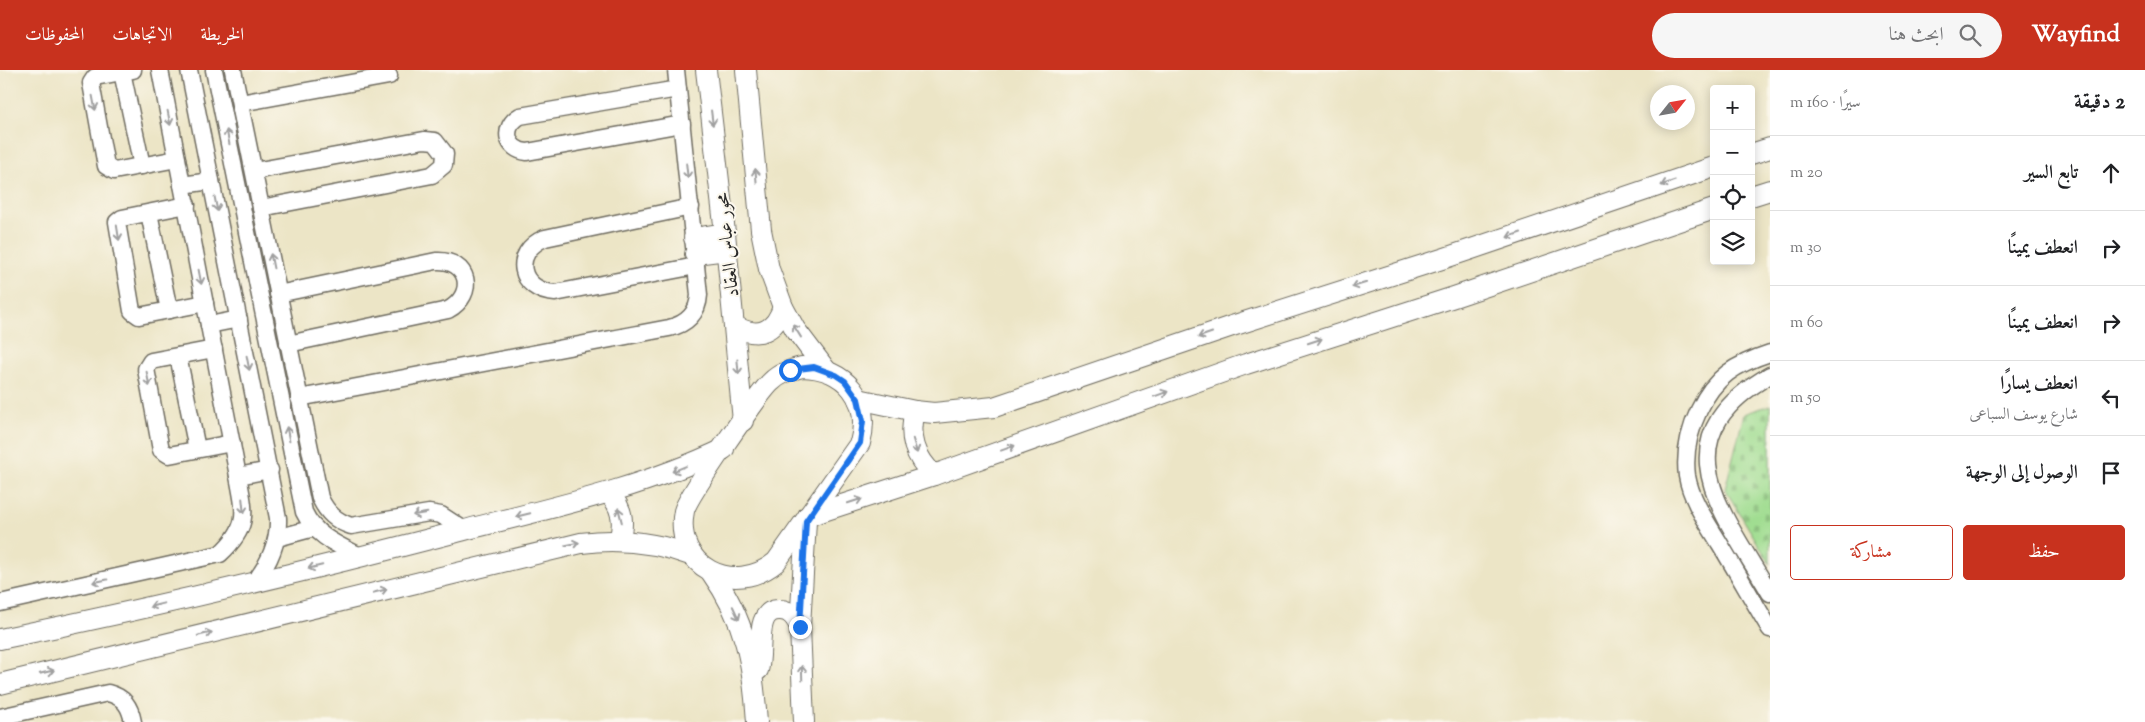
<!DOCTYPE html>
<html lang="ar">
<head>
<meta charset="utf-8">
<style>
  :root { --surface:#fff; --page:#f6f6f6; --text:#202124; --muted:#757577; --line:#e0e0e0; --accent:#c8321e }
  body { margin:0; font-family:"Sorts Mill Goudy",Amiri,serif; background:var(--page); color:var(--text); direction:rtl }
  .controls { position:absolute; right:15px; top:15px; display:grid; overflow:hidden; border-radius:5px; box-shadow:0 2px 12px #0003 }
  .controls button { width:45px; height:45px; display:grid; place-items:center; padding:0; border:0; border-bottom:1px solid var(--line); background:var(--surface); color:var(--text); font:25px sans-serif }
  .compass { position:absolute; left:1650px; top:15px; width:45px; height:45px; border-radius:50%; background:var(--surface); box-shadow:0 2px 12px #0003; rotate:59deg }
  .stop { position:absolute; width:15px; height:15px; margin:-11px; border:4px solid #1a73e8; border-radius:50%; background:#fff }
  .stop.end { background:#1a73e8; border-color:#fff; box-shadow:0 1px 5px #0008 }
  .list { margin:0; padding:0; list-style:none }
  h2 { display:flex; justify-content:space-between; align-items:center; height:65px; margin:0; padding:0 20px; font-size:21px }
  h2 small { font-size:16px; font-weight:400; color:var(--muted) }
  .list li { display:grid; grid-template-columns:32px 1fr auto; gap:15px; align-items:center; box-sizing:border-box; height:75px; padding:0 20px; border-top:1px solid var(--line) }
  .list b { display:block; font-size:19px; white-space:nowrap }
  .list p { margin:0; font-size:16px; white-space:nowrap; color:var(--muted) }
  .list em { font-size:16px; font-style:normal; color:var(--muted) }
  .actions { display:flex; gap:10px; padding:15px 20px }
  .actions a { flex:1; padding:11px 0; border:1px solid var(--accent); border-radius:5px; text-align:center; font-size:18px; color:var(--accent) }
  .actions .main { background:var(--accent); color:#fff }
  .icon { flex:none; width:28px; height:28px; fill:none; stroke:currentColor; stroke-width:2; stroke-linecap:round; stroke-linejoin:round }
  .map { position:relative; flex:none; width:1770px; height:652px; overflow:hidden; direction:ltr }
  header { display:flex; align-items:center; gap:30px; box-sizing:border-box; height:70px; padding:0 25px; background:var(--accent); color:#fff }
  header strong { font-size:24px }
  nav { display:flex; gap:28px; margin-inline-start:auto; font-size:18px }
  .search { width:350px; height:45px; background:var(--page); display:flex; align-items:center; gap:12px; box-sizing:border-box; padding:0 18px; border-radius:28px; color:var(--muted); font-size:19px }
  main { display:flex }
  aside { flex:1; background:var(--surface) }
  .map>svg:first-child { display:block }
  .cemetery { fill:url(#cemetery-stones); stroke:#66845e }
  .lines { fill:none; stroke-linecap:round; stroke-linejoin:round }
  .minor-casing { stroke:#6f6c61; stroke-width:19 }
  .major-casing { stroke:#6f6c61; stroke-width:22 }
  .minor { stroke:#fff; stroke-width:16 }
  .major { stroke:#fff; stroke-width:20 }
  .oneway { stroke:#a0a0a0 }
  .route { stroke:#1a73e8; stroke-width:6 }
  .labels { text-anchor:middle; stroke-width:4; stroke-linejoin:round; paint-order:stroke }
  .street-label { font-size:19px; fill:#2b2b2b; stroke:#fbf7ec }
</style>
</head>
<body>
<header>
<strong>Wayfind</strong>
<div class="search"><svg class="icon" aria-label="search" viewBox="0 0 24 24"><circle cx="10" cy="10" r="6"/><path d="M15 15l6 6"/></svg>ابحث هنا</div>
<nav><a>الخريطة</a><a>الاتجاهات</a><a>المحفوظات</a></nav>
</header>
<main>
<aside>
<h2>2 دقيقة<small>سيرًا · 160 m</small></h2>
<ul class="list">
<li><svg class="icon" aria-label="ahead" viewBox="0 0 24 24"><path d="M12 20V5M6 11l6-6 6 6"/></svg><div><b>تابع السير</b></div><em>20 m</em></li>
<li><svg class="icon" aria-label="right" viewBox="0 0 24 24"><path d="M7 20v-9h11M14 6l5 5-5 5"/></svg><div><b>انعطف يمينًا</b></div><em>30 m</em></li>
<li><svg class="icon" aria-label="right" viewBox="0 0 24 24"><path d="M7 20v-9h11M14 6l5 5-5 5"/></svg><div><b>انعطف يمينًا</b></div><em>60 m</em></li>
<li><svg class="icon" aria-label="left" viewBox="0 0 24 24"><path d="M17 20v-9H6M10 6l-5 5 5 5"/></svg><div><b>انعطف يسارًا</b><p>شارع يوسف السباعى</p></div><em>50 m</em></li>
<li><svg class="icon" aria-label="arrive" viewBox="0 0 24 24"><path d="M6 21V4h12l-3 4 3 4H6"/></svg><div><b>الوصول إلى الوجهة</b></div></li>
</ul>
<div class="actions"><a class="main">حفظ</a><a>مشاركة</a></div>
</aside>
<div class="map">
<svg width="1770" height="652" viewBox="0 0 1770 652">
  <defs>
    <pattern id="cemetery-stones" width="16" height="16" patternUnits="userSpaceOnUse" patternTransform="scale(1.25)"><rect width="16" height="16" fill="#a0dd91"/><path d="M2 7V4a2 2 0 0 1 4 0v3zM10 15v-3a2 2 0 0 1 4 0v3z" fill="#8abe7d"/></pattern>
  </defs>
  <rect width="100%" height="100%" fill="#fbf7ec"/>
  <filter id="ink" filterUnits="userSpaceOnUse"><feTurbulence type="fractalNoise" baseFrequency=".02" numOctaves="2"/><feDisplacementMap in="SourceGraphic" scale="10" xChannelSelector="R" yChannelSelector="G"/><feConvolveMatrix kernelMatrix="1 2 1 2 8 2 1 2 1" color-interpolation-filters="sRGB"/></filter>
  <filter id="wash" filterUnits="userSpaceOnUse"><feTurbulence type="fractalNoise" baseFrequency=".0096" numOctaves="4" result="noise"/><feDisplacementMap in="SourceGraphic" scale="20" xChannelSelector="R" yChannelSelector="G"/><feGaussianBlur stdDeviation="1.12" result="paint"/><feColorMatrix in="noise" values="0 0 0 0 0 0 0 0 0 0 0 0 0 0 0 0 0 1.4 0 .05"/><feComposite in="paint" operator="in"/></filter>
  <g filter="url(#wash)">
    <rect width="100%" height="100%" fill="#ece5c6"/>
    <polygon class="cemetery" points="1770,335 1770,494 1725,419 1744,344"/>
  </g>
  <g filter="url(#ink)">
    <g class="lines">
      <defs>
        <g id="minor">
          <polyline points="133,0 95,7 91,13 106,96 114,101 177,89"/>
          <path d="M189,0L278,448C279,472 269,493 255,512"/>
          <path d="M214,0L304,442C315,466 338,475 360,486"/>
          <path d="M233,0L320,428C327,443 336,451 351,456L429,443L441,445L464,460"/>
          <polyline points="122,2 142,96"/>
          <path d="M678,19L520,46C501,57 506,80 527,82L682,54"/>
          <polyline points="240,33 389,6"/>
          <polyline points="254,101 424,70 435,71 445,84 444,95 432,105 261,138"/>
          <polyline points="182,115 211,111"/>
          <polyline points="187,135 122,148 117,152 132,241 139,246 205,233"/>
          <path d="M691,137L545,168C511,182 519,221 555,223L696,196"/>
          <polyline points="149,143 169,240"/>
          <path d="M278,224L436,191C469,189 477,224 448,240L288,274"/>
          <polyline points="209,255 239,249"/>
          <polyline points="214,279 151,291 146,299 161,380 169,385 232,373"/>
          <path d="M1770,283C1736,294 1715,306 1699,340C1689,361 1684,382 1687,406C1691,430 1708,454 1720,474C1737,502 1753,531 1770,559"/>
          <polyline points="178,286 197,379"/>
          <path d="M1770,305C1658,369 1722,441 1770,523"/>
          <path d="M299,328L669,258C687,254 698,243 699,225L676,0"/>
          <polyline points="238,406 270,400"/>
          <polyline points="277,468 314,458"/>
          <path d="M0,533L220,484C250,456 245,443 238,406L160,0"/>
          <path d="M0,647L108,623C124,627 130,636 133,652"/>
        </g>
        <g id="major">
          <polyline points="706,0 725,163 743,351"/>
          <polyline points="746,0 761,160 769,199 783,237 795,259 826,300"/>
          <polyline points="1751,84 1770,78"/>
          <polyline points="1751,126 1770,120"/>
          <polyline points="694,168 725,163"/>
          <polyline points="695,184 727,180"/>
          <path d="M735,256C758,269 775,262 783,237"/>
          <path d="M802,297C846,298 872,330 860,373L776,492C734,527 673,497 684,441C687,427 759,323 771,312C780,303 790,300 802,297Z"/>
          <polyline points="858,329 915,341 934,343 994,337 1232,256 1445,188 1714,97"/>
          <path d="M915,341C908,367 915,388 934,405"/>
          <path d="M608,423C622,436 625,452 619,470"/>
          <polyline points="808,446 934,405 1246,294 1454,227 1714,139"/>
          <path d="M711,502C746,551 753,593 757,652"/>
          <path d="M0,569C152,538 303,502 453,463C545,439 638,420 724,379"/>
          <path d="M758,600C764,581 753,539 780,540C791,540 796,549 800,557"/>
          <path d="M0,614L581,473C620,468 656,472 693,486"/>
          <polyline points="804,652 800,557 806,451"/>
        </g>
      </defs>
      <use href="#minor" class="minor-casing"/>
      <use href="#major" class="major-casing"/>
      <use href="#minor" class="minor"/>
      <use href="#major" class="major"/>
    </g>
    <defs><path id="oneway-shaft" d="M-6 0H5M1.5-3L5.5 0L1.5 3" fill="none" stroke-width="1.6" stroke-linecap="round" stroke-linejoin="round" transform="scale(1.25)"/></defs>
    <g class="oneway">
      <use href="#oneway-shaft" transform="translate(94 33) rotate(79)"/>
      <use href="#oneway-shaft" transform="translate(169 48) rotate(79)"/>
      <use href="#oneway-shaft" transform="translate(712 48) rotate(83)"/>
      <use href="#oneway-shaft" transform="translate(228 67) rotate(-101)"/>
      <use href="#oneway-shaft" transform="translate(687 101) rotate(84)"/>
      <use href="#oneway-shaft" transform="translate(756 106) rotate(-95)"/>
      <use href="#oneway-shaft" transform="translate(1668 113) rotate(161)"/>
      <use href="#oneway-shaft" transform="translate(216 134) rotate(79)"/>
      <use href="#oneway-shaft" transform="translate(118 163) rotate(81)"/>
      <use href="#oneway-shaft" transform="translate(1514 165) rotate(161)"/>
      <use href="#oneway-shaft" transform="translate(272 191) rotate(-101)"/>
      <use href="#oneway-shaft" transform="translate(200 207) rotate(79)"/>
      <use href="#oneway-shaft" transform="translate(1359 215) rotate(163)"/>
      <use href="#oneway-shaft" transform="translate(797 261) rotate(-122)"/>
      <use href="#oneway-shaft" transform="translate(1205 265) rotate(161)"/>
      <use href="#oneway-shaft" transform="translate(1315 271) rotate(-18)"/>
      <use href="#oneway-shaft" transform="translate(248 293) rotate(79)"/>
      <use href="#oneway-shaft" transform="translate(738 297) rotate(85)"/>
      <use href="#oneway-shaft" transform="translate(148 309) rotate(79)"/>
      <use href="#oneway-shaft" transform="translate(1161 324) rotate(-20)"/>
      <use href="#oneway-shaft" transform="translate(288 364) rotate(-101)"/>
      <use href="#oneway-shaft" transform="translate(915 376) rotate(73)"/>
      <use href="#oneway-shaft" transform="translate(1008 378) rotate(-20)"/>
      <use href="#oneway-shaft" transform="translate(679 399) rotate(158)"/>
      <use href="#oneway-shaft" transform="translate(855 431) rotate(-18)"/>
      <use href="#oneway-shaft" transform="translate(243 436) rotate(84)"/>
      <use href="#oneway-shaft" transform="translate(420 444) rotate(170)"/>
      <use href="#oneway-shaft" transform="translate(523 445) rotate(166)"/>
      <use href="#oneway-shaft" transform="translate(620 445) rotate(-104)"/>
      <use href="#oneway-shaft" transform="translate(572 474) rotate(-12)"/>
      <use href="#oneway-shaft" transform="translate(315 497) rotate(167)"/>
      <use href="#oneway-shaft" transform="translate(100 511) rotate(168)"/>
      <use href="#oneway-shaft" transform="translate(380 521) rotate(-14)"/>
      <use href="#oneway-shaft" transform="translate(157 535) rotate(167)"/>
      <use href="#oneway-shaft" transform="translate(736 543) rotate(65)"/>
      <use href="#oneway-shaft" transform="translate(205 564) rotate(-14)"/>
      <use href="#oneway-shaft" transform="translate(47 602) rotate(-14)"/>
      <use href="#oneway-shaft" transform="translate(802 603) rotate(-92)"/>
    </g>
  </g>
  <g class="lines" filter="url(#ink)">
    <polyline class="route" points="790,300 814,297 836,305 845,311 858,329 863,351 860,373 806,451 800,557"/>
  </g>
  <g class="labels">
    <g class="street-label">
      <text transform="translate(726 175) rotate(-96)" y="7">محور عباس العقاد</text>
    </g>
  </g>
</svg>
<div class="controls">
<button>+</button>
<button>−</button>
<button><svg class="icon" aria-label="locate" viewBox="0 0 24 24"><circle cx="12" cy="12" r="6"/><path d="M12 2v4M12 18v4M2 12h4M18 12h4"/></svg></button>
<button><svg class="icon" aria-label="layers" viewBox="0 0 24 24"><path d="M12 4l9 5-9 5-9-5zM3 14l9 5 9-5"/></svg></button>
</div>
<svg class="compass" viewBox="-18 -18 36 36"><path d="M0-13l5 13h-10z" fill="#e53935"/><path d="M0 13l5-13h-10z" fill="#757577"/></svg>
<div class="stop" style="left:790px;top:300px"></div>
<div class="stop end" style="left:800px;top:557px"></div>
</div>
</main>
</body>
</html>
